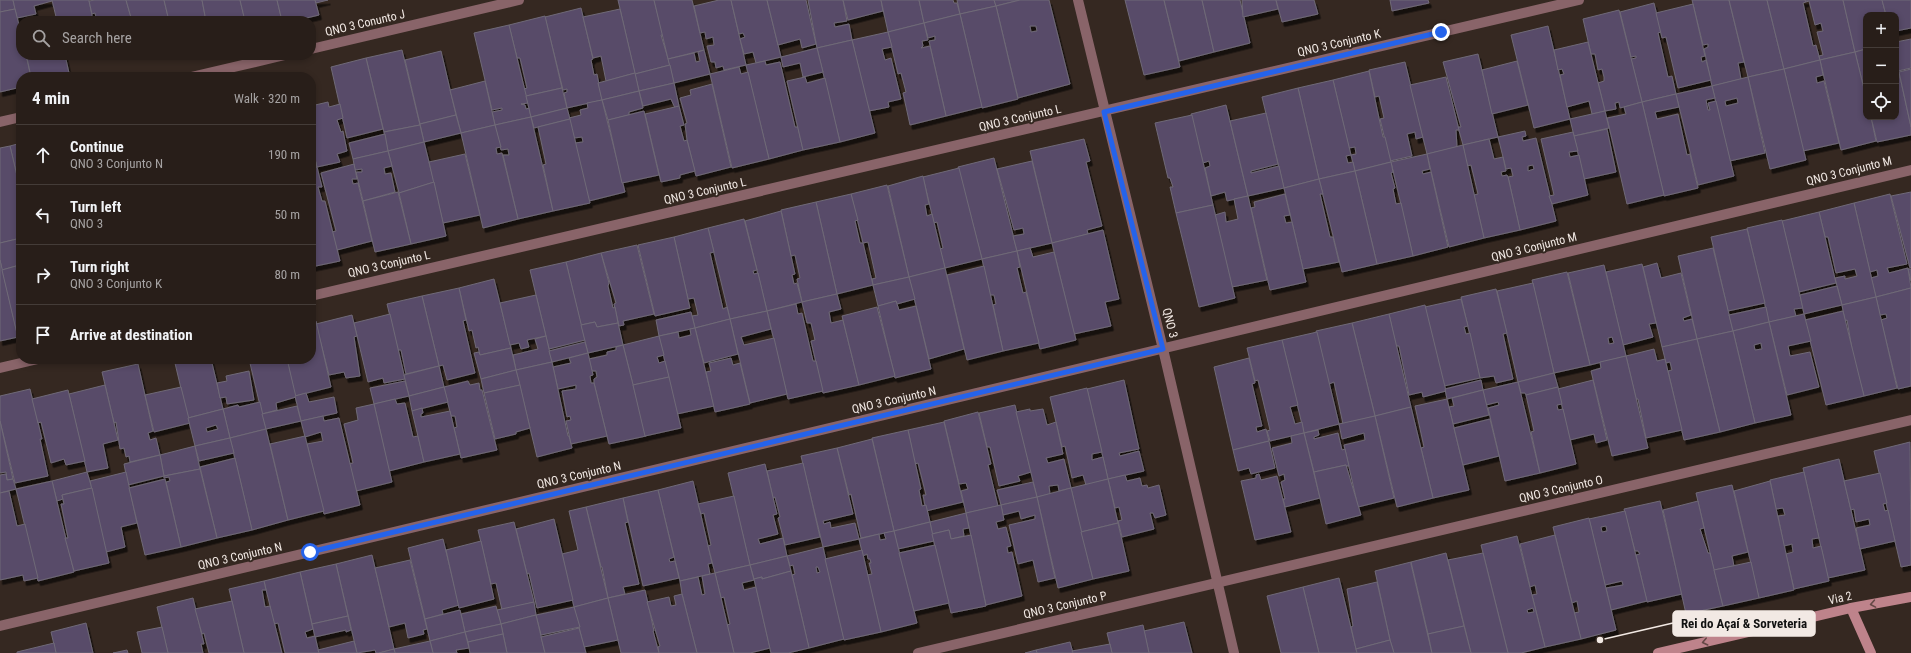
<!DOCTYPE html>
<html lang="en">
<head>
<meta charset="utf-8">
<style>
  :root { --surface:#281e19; --page:#302722; --text:#f1f3f6; --muted:#a5a2a2; --line:#443c38 }
  body { margin:0; font-family:"Roboto Condensed",sans-serif; background:var(--page); color:var(--text) }
  .controls { position:absolute; right:12px; top:12px; display:grid; overflow:hidden; border-radius:8px; box-shadow:0 2px 6px #0003 }
  .controls button { width:36px; height:36px; display:grid; place-items:center; padding:0; border:0; border-bottom:1px solid var(--line); background:var(--surface); color:var(--text); font:20px sans-serif }
  .stop { position:absolute; width:12px; height:12px; margin:-9px; border:3px solid #2563eb; border-radius:50%; background:#fff }
  .stop.end { background:#2563eb; border-color:#fff; box-shadow:0 1px 4px #0008 }
  .list { margin:0; padding:0; list-style:none }
  h2 { display:flex; justify-content:space-between; align-items:center; height:52px; margin:0; padding:0 16px; font-size:17px }
  h2 small { font-size:13px; font-weight:400; color:var(--muted) }
  .list li { display:grid; grid-template-columns:26px 1fr auto; gap:12px; align-items:center; box-sizing:border-box; height:60px; padding:0 16px; border-top:1px solid var(--line) }
  .list b { display:block; font-size:15px; white-space:nowrap }
  .list p { margin:0; font-size:13px; white-space:nowrap; color:var(--muted) }
  .list em { font-size:13px; font-style:normal; color:var(--muted) }
  .icon { flex:none; width:22px; height:22px; fill:none; stroke:currentColor; stroke-width:2; stroke-linecap:round; stroke-linejoin:round }
  .map { position:relative; flex:none; width:1911px; height:653px; overflow:hidden }
  .search { position:absolute; background:var(--surface); box-shadow:0 2px 6px #0003; left:16px; top:16px; width:300px; height:44px; display:flex; align-items:center; gap:10px; box-sizing:border-box; padding:0 14px; border-radius:16px; color:var(--muted); font-size:15px }
  .panel { position:absolute; background:var(--surface); box-shadow:0 2px 6px #0003; left:16px; top:72px; width:300px; height:292px; border-radius:16px }
  .map>svg:first-child { display:block }
  .building { fill:#584c69; stroke:#6f6977; fill-rule:evenodd; filter:url(#shadow) }
  .lines { fill:none; stroke-linecap:round; stroke-linejoin:round }
  .minor { stroke:#896469; stroke-width:10 }
  .tertiary { stroke:#896469; stroke-width:10 }
  .secondary { stroke:#be838b; stroke-width:10 }
  .oneway { stroke:#654846 }
  .route { stroke:#2563eb; stroke-width:5 }
  .labels { text-anchor:middle; stroke-width:4; stroke-linejoin:round; paint-order:stroke }
  .street-label { font-size:12px; fill:#f2e9e4; stroke:#352821 }
  .leader { fill:none; stroke:#f2e9e4; stroke-width:1.5 }
  .callout-dot { fill:#f2e9e4; stroke:#352821; stroke-width:1.5 }
  .callout { fill:#f2e9e4; stroke:#f2e9e4; stroke-width:1.5 }
  .callout-label { font-size:13px; text-anchor:middle; font-weight:bold; fill:#111 }
</style>
</head>
<body>
<div class="map">
<svg width="1911" height="653" viewBox="0 0 1911 653">
  <defs>
    <filter id="shadow"><feDropShadow dx="2.5" dy="4.5" stdDeviation="0" flood-color="#0009"/></filter>
  </defs>
  <rect width="100%" height="100%" fill="#352821"/>
  <g class="building">
    <polygon points="0,0 13,0 15,9 0,12"/>
    <polygon points="13,0 52,0 52,1 34,6 36,14 17,18"/>
    <polygon points="52,0 89,0 93,21 57,21"/>
    <polygon points="95,0 126,0 132,21 97,21 95,13 92,14 89,1"/>
    <polygon points="126,0 164,0 169,21 132,21"/>
    <polygon points="164,0 202,0 206,21 169,21"/>
    <polygon points="202,0 240,0 245,21 206,21"/>
    <polygon points="240,0 277,0 282,21 245,21"/>
    <polygon points="277,0 315,0 319,15 294,21 282,21"/>
    <polygon points="315,0 328,0 316,3"/>
    <polygon points="618,0 654,0 663,35 661,35 670,65 635,74"/>
    <polygon points="654,0 692,0 704,50 668,59"/>
    <polygon points="719,0 731,0 746,65 724,70 723,66 716,68 715,62 711,62 707,46 714,45 713,37 706,39 705,32 700,33 694,6"/>
    <polygon points="731,0 767,0 781,57 756,63 753,52 744,54 740,39 745,37 743,33 739,34"/>
    <polygon points="767,0 806,0 816,44 802,48 800,39 778,45"/>
    <polygon points="808,0 843,0 847,21 834,23 835,27 849,24 852,40 817,48"/>
    <polygon points="843,0 881,0 883,11 848,20"/>
    <polygon points="881,0 919,0 924,23 888,32"/>
    <polygon points="919,0 953,0 954,3 957,3 960,14 924,23"/>
    <polygon points="957,0 994,0 996,6 960,14"/>
    <polygon points="994,0 1020,0 996,6"/>
    <path d="M1020,0H1049L1070,84L1018,98L996,6ZM1030,26H1036L1037,31L1031,32Z"/>
    <polygon points="1125,0 1164,0 1180,67 1144,75"/>
    <polygon points="1164,0 1202,0 1214,52 1179,61"/>
    <polygon points="1202,0 1240,0 1250,43 1214,52"/>
    <polygon points="1242,0 1276,0 1278,9 1243,17"/>
    <polygon points="1276,0 1314,0 1318,14 1282,22"/>
    <polygon points="1390,0 1428,0 1429,3 1392,11"/>
    <polygon points="1692,0 1729,0 1744,62 1738,63 1741,79 1712,86 1704,49 1708,47 1708,44 1703,45"/>
    <polygon points="1729,0 1767,0 1784,69 1748,77"/>
    <polygon points="1767,0 1805,0 1806,2 1803,3 1813,46 1816,45 1820,60 1784,69"/>
    <polygon points="1805,0 1843,0 1855,52 1820,60 1819,56 1823,55 1817,32 1823,31 1821,23 1815,25 1809,1 1806,2"/>
    <polygon points="1843,0 1882,0 1886,15 1866,15 1866,49 1855,52"/>
    <polygon points="1882,0 1911,0 1911,28 1896,31 1896,15 1886,15"/>
    <polygon points="1654,3 1661,32 1658,33 1668,77 1672,76 1676,94 1642,102 1631,59 1636,58 1636,56 1631,57 1620,12"/>
    <polygon points="1693,4 1705,56 1701,57 1702,62 1706,60 1711,80 1678,88 1666,37 1662,38 1656,13"/>
    <polygon points="996,6 1018,99 982,108 960,14"/>
    <polygon points="581,8 593,59 591,60 594,75 597,74 602,100 567,108 564,93 567,92 567,89 563,90 545,17"/>
    <polygon points="15,9 21,33 21,55 26,55 31,77 21,77 21,87 0,92 0,12"/>
    <polygon points="620,9 635,73 606,81 601,56 593,58 583,17"/>
    <polygon points="1619,10 1642,102 1620,108 1619,102 1615,103 1616,109 1605,111 1598,83 1604,81 1604,77 1602,69 1598,70 1595,54 1591,54 1583,19"/>
    <polygon points="960,14 982,107 946,116 929,41 935,40 935,36 928,38 924,23"/>
    <polygon points="545,16 562,88 526,96 524,89 527,88 520,58 517,58 509,25"/>
    <polygon points="924,23 928,40 922,41 923,46 921,48 930,46 946,116 910,125 903,93 906,92 901,73 898,74 888,32"/>
    <polygon points="509,25 528,103 521,104 525,105 526,109 529,108 531,117 495,125 492,112 502,110 502,108 492,110 474,33"/>
    <polygon points="1548,26 1570,119 1534,128 1511,35"/>
    <polygon points="888,32 892,47 882,49 885,60 891,58 901,99 888,102 889,107 869,111 852,40"/>
    <polygon points="1911,39 1911,68 1898,71 1896,59 1896,42"/>
    <polygon points="852,40 875,133 840,142 817,48"/>
    <polygon points="1588,42 1605,111 1592,114 1589,101 1567,107 1560,75 1564,74 1562,69 1558,70 1554,50"/>
    <polygon points="817,48 823,72 803,77 800,63 783,67 781,57"/>
    <polygon points="1866,49 1866,97 1855,52"/>
    <polygon points="402,50 420,125 384,132 366,58"/>
    <polygon points="704,50 710,74 674,83 668,59 694,53 696,62 700,61 698,52"/>
    <polygon points="441,51 456,115 420,124 405,60"/>
    <polygon points="1855,52 1866,97 1866,117 1871,117 1876,141 1841,150 1820,60"/>
    <polygon points="1478,54 1498,137 1463,145 1458,127 1461,127 1443,62"/>
    <polygon points="38,55 65,55 69,73 51,77 31,77 27,58"/>
    <polygon points="366,58 383,129 347,138 331,67"/>
    <polygon points="1896,59 1911,127 1911,135 1877,142 1871,117 1896,117"/>
    <polygon points="1820,60 1823,75 1816,77 1817,83 1824,81 1839,143 1803,151 1784,69"/>
    <polygon points="765,61 766,65 780,62 795,127 798,127 803,150 769,159 746,65"/>
    <polygon points="1517,61 1528,105 1492,114 1482,70"/>
    <polygon points="1405,62 1423,137 1416,139 1415,132 1407,134 1412,156 1390,161 1380,119 1384,118 1379,96 1375,97 1369,70"/>
    <polygon points="670,65 674,83 639,91 635,74"/>
    <polygon points="739,67 741,74 748,72 769,159 732,168 710,74"/>
    <polygon points="1784,69 1806,160 1770,169 1748,77"/>
    <polygon points="1911,69 1911,127 1899,72"/>
    <polygon points="1369,71 1383,137 1385,137 1391,162 1355,171 1351,155 1356,154 1355,147 1349,148 1333,80"/>
    <polygon points="635,73 639,91 602,100 598,83"/>
    <polygon points="805,77 807,83 825,78 840,142 803,150 787,81"/>
    <polygon points="1446,77 1459,130 1456,130 1457,147 1427,154 1410,85"/>
    <path d="M1748,77L1765,153L1730,161L1712,86ZM1737,98L1738,103L1726,106L1725,101Z"/>
    <polygon points="1333,80 1351,155 1346,156 1348,163 1353,162 1355,171 1319,179 1298,88"/>
    <polygon points="485,81 495,125 461,133 450,90"/>
    <polygon points="674,83 679,106 675,108 671,99 643,106 639,91"/>
    <polygon points="712,84 731,167 696,176 687,140 685,124 687,123 680,98 691,95 690,90"/>
    <polygon points="1712,86 1715,98 1706,100 1708,110 1710,110 1708,103 1716,101 1734,176 1698,185 1676,94"/>
    <polygon points="562,88 567,108 531,117 526,96"/>
    <polygon points="1298,88 1319,179 1284,188 1262,97"/>
    <polygon points="639,91 643,108 629,112 629,115 608,120 602,100"/>
    <polygon points="1676,94 1679,107 1655,112 1657,119 1678,114 1687,155 1690,154 1698,188 1664,196 1642,102"/>
    <polygon points="602,100 625,192 589,201 575,143 583,142 582,137 574,138 569,118 581,115 580,110 588,108 587,103"/>
    <polygon points="328,102 329,107 340,104 343,118 337,120 341,132 343,131 347,151 337,154 340,162 317,167 311,142 311,106"/>
    <polygon points="1642,102 1664,195 1627,204 1607,118 1626,114 1624,107"/>
    <polygon points="1226,105 1248,196 1227,201 1225,192 1211,196 1205,168 1210,166 1209,161 1203,163 1191,114"/>
    <polygon points="679,106 684,125 680,126 684,141 687,140 695,171 680,175 680,178 661,182 645,114"/>
    <polygon points="567,108 570,119 534,128 531,117"/>
    <polygon points="644,111 659,175 622,183 608,120"/>
    <polygon points="1605,111 1609,128 1574,136 1570,119"/>
    <polygon points="1266,113 1278,164 1251,171 1251,173 1279,166 1284,188 1248,196 1230,121"/>
    <polygon points="456,115 461,133 424,142 420,124"/>
    <polygon points="1192,115 1213,205 1176,213 1170,187 1173,187 1170,178 1168,178 1155,123"/>
    <polygon points="531,117 553,211 518,219 503,155 509,155 508,149 501,150 495,125"/>
    <polygon points="570,119 590,203 553,211 543,165 546,164 538,127"/>
    <polygon points="420,125 424,142 388,151 384,132"/>
    <polygon points="495,125 501,147 496,148 497,154 502,153 518,219 483,228 461,133"/>
    <polygon points="1607,129 1616,172 1584,179 1574,136"/>
    <path d="M1525,131L1526,136L1522,137L1523,141L1536,138L1556,221L1520,230L1508,177L1513,176L1511,168L1506,169L1498,137ZM1533,165L1534,169L1528,171V166Z"/>
    <polygon points="1573,132 1578,151 1569,152 1570,157 1579,155 1588,195 1552,204 1549,196 1554,195 1541,139"/>
    <polygon points="385,134 388,151 353,159 349,143"/>
    <polygon points="1084,139 1090,161 1086,162 1102,226 1087,230 1088,234 1052,243 1030,151"/>
    <polygon points="1489,139 1494,159 1503,157 1506,171 1501,172 1502,176 1507,175 1508,177 1520,230 1484,238 1474,195 1478,194 1471,165 1467,166 1463,145"/>
    <polygon points="424,142 434,182 399,193 388,151"/>
    <polygon points="21,143 21,193 10,146"/>
    <polygon points="1463,145 1484,238 1449,247 1427,154"/>
    <polygon points="10,146 21,193 21,205 17,206 21,221 21,238 0,243 0,148"/>
    <polygon points="388,151 392,166 384,168 385,174 391,173 395,192 363,201 356,172 362,172 362,169 355,170 353,159"/>
    <polygon points="313,152 317,167 311,169 311,153"/>
    <polygon points="465,154 480,215 443,223 429,162"/>
    <polygon points="1427,154 1430,169 1422,171 1423,174 1431,172 1448,247 1413,256 1391,162"/>
    <polygon points="994,158 1017,251 982,259 958,167"/>
    <polygon points="1032,161 1052,243 1017,251 1013,236 1024,234 1023,228 1014,230 997,169"/>
    <polygon points="1391,162 1393,172 1391,173 1395,188 1393,189 1396,204 1401,203 1413,256 1377,264 1355,171"/>
    <polygon points="354,164 357,179 352,179 353,184 358,183 372,241 337,250 332,232 336,231 321,173"/>
    <polygon points="317,167 322,187 318,187 322,201 325,201 340,261 311,267 311,169"/>
    <polygon points="959,168 982,259 945,268 940,249 943,248 937,222 934,223 923,177"/>
    <polygon points="1355,171 1377,264 1342,272 1319,179"/>
    <polygon points="923,176 929,204 925,205 927,216 932,214 945,268 909,277 888,186"/>
    <polygon points="1319,179 1323,194 1320,194 1330,237 1333,237 1339,262 1303,269 1284,188"/>
    <polygon points="434,182 446,236 411,244 399,193"/>
    <polygon points="887,185 909,277 873,285 872,279 876,278 868,242 863,243 851,194"/>
    <polygon points="398,192 411,244 375,252 363,201"/>
    <polygon points="1911,192 1911,267 1910,268 1891,196"/>
    <polygon points="851,194 858,220 855,221 860,243 863,243 873,285 837,294 816,202"/>
    <polygon points="1285,194 1290,215 1284,216 1286,223 1292,222 1306,282 1270,290 1251,208 1255,207 1254,202"/>
    <polygon points="1890,194 1907,264 1887,268 1889,273 1908,268 1911,288 1876,297 1871,278 1878,276 1877,270 1870,272 1854,203"/>
    <polygon points="1248,196 1267,280 1232,287 1215,215 1225,212 1226,222 1238,219 1234,199"/>
    <polygon points="816,202 837,294 802,302 797,279 800,278 795,255 791,256 781,210"/>
    <polygon points="1854,203 1876,297 1842,305 1835,278 1845,276 1845,279 1857,276 1855,269 1836,273 1828,237 1825,237 1819,212"/>
    <polygon points="1213,205 1235,298 1199,307 1176,213"/>
    <polygon points="781,211 795,274 792,275 794,284 797,283 802,302 767,311 745,221"/>
    <polygon points="1819,212 1836,283 1799,292 1782,221"/>
    <polygon points="744,219 757,270 753,271 754,274 758,273 767,311 730,319 708,228"/>
    <polygon points="1782,220 1803,308 1794,309 1796,316 1769,322 1747,228"/>
    <polygon points="708,228 714,252 710,253 723,309 727,307 730,319 695,328 692,316 698,315 694,298 688,299 674,237"/>
    <polygon points="1747,229 1765,303 1728,311 1711,237"/>
    <polygon points="1103,230 1119,299 1105,302 1111,326 1074,334 1052,243"/>
    <polygon points="674,237 690,308 655,316 638,245"/>
    <polygon points="21,238 21,271 17,272 16,266 2,270 0,260 0,243"/>
    <polygon points="637,245 654,314 623,321 624,325 619,326 614,304 616,303 601,253"/>
    <polygon points="1030,248 1033,257 1054,252 1076,340 1040,349 1017,251"/>
    <polygon points="1713,248 1733,331 1697,339 1678,256"/>
    <polygon points="1017,251 1020,267 1017,268 1023,293 1026,292 1039,343 1003,351 993,305 996,304 994,295 990,295 982,259"/>
    <polygon points="601,253 609,283 608,286 613,308 615,307 618,323 597,327 595,322 581,325 566,262"/>
    <polygon points="0,260 18,337 0,341"/>
    <polygon points="566,262 585,340 549,349 530,270"/>
    <polygon points="1657,263 1661,278 1681,273 1691,315 1683,318 1684,321 1692,319 1697,339 1662,347 1643,267"/>
    <polygon points="1642,264 1656,323 1649,324 1653,337 1623,345 1606,272"/>
    <path d="M1604,265L1626,356L1590,365L1568,273ZM1612,337L1614,343L1609,344L1608,338Z"/>
    <polygon points="16,266 17,272 21,271 21,337 18,338 2,270"/>
    <polygon points="984,266 1003,351 967,360 947,275"/>
    <polygon points="945,268 964,349 929,359 909,277"/>
    <polygon points="1908,269 1911,269 1911,281"/>
    <polygon points="1567,272 1590,365 1554,373 1532,280"/>
    <polygon points="909,277 915,299 897,304 896,301 878,306 873,285"/>
    <polygon points="494,279 511,348 480,355 478,347 476,348 472,330 469,331 459,288"/>
    <polygon points="1533,283 1554,373 1518,382 1497,291"/>
    <polygon points="1837,286 1842,305 1804,314 1800,295"/>
    <polygon points="459,288 466,320 463,321 475,373 447,380 443,365 439,366 422,296"/>
    <polygon points="1911,288 1911,386 1898,389 1881,320 1887,318 1886,314 1880,315 1876,297"/>
    <polygon points="1496,289 1507,333 1503,334 1513,379 1496,383 1494,376 1480,378 1461,297"/>
    <polygon points="837,294 841,309 829,312 831,323 843,320 859,385 823,393 811,341 815,340 811,323 807,323 802,302"/>
    <polygon points="536,295 546,336 527,340 529,347 521,349 519,343 510,345 500,303"/>
    <polygon points="422,296 439,366 406,374 401,350 398,350 387,304"/>
    <polygon points="1876,297 1897,388 1864,396 1853,355 1847,320 1845,321 1842,305"/>
    <polygon points="1461,299 1468,326 1464,327 1466,334 1470,333 1480,378 1444,386 1425,307"/>
    <polygon points="896,301 899,310 916,306 931,369 895,378 878,306"/>
    <polygon points="796,304 798,314 802,313 813,361 816,361 823,391 788,399 767,311"/>
    <polygon points="1425,305 1446,391 1423,397 1422,392 1409,395 1399,346 1396,346 1389,314"/>
    <polygon points="877,307 895,376 859,385 842,316"/>
    <polygon points="1766,307 1769,322 1733,331 1729,315"/>
    <polygon points="767,311 771,329 741,337 744,345 774,338 787,394 750,403 730,319"/>
    <polygon points="1843,311 1864,396 1826,405 1805,320"/>
    <polygon points="691,312 695,328 659,336 656,320"/>
    <polygon points="390,314 405,379 384,383 383,378 368,382 354,323"/>
    <polygon points="1389,314 1411,407 1375,416 1352,323"/>
    <polygon points="1804,314 1811,341 1788,346 1790,356 1810,352 1819,387 1787,395 1769,322"/>
    <polygon points="352,315 357,336 354,337 360,376 346,378 344,372 329,375 316,324"/>
    <polygon points="730,319 738,354 704,363 695,328"/>
    <polygon points="316,321 331,387 295,396 287,359 311,359 311,322"/>
    <polygon points="595,322 597,327 618,323 623,345 588,353 581,325"/>
    <path d="M1769,322L1791,415L1755,423L1733,331ZM1761,343L1762,349L1755,350L1754,345Z"/>
    <polygon points="1352,323 1375,416 1343,424 1334,382 1329,384 1316,331"/>
    <polygon points="695,328 714,406 677,414 659,336 678,332 679,338 691,335 690,329"/>
    <polygon points="1733,331 1755,423 1720,432 1697,339"/>
    <polygon points="1317,332 1339,424 1304,433 1282,340"/>
    <polygon points="546,336 552,362 516,370 513,355 538,349 535,339"/>
    <polygon points="659,336 664,355 657,357 659,363 665,361 669,377 633,385 623,345"/>
    <polygon points="1697,339 1720,432 1684,440 1668,371 1672,370 1670,362 1666,363 1662,347"/>
    <polygon points="1282,340 1298,405 1290,407 1295,424 1302,422 1304,433 1270,441 1267,431 1270,430 1258,380 1255,381 1247,348"/>
    <polygon points="585,342 588,353 552,362 549,351"/>
    <polygon points="623,345 646,436 609,444 594,383 594,379 597,377 596,371 592,371 589,359 607,355 607,352 616,350 616,347"/>
    <polygon points="511,348 516,370 481,379 474,353 479,352 480,355"/>
    <polygon points="1654,349 1657,361 1665,359 1682,430 1646,438 1638,399 1636,399 1626,356"/>
    <polygon points="588,353 593,375 590,376 591,383 594,383 607,436 571,444 566,421 571,420 570,416 567,417 562,391 576,389 576,385 558,389 553,367 571,363 569,358"/>
    <polygon points="1626,356 1648,448 1612,456 1591,371 1601,368 1600,362"/>
    <polygon points="731,358 733,365 740,363 750,404 715,412 706,372 711,371 709,363"/>
    <polygon points="1249,358 1255,383 1252,384 1262,426 1256,427 1257,432 1266,429 1269,441 1233,450 1214,367"/>
    <polygon points="174,359 211,359 223,409 188,418"/>
    <polygon points="249,359 287,359 296,397 276,403 277,410 262,414"/>
    <polygon points="552,362 568,436 569,436 572,448 537,457 516,370"/>
    <polygon points="138,364 153,431 148,433 150,440 156,438 160,455 130,462 129,456 126,457 124,448 120,449 116,422 114,423 102,372"/>
    <polygon points="439,366 444,387 409,396 404,375"/>
    <polygon points="516,370 520,385 484,393 481,379"/>
    <polygon points="249,371 254,400 227,404 226,397 220,398 217,383 227,381 226,376"/>
    <polygon points="1554,373 1558,387 1526,395 1525,393 1521,393 1518,382"/>
    <polygon points="669,377 681,428 645,436 633,385"/>
    <polygon points="1124,380 1139,449 1119,453 1120,456 1139,451 1144,471 1108,479 1087,389"/>
    <polygon points="1481,380 1483,390 1447,399 1445,389"/>
    <polygon points="1593,380 1607,440 1596,443 1594,434 1570,440 1558,389"/>
    <polygon points="405,381 409,396 374,404 370,388"/>
    <polygon points="468,381 470,385 479,383 480,390 482,390 497,450 461,458 454,428 457,427 455,416 451,416 444,387"/>
    <polygon points="1518,382 1540,473 1505,481 1488,408 1499,405 1498,402 1486,405 1483,390"/>
    <polygon points="105,385 118,440 103,444 108,468 87,472 69,394"/>
    <polygon points="520,385 530,428 516,432 516,434 495,439 484,393"/>
    <polygon points="181,387 190,423 154,432 145,395"/>
    <polygon points="444,387 448,402 412,411 409,396"/>
    <polygon points="1558,387 1562,404 1557,405 1558,410 1563,409 1576,464 1540,473 1531,432 1534,431 1526,395"/>
    <polygon points="1087,388 1102,452 1092,454 1092,460 1103,457 1108,479 1086,485 1083,475 1072,478 1065,446 1062,447 1050,397"/>
    <polygon points="30,389 42,439 40,439 48,476 15,483 0,421 0,396"/>
    <polygon points="68,390 85,461 66,465 64,459 51,463 41,422 38,423 32,399"/>
    <polygon points="1483,390 1489,415 1453,424 1449,407 1454,406 1452,398"/>
    <polygon points="306,393 309,402 334,397 337,413 301,421 295,396"/>
    <polygon points="395,399 397,404 405,403 413,437 418,436 424,462 389,471 374,404"/>
    <polygon points="1447,399 1469,490 1433,498 1421,448 1424,447 1415,406"/>
    <polygon points="260,402 266,429 230,438 223,409 238,405 239,407"/>
    <polygon points="374,404 392,482 356,491 349,464 353,463 344,424 358,420 356,408"/>
    <polygon points="1015,405 1031,472 1018,476 1020,481 999,486 990,447 987,447 979,413"/>
    <polygon points="297,406 301,421 266,429 262,414"/>
    <polygon points="1411,407 1433,498 1397,507 1375,416"/>
    <polygon points="422,408 423,413 421,414 421,417 450,411 460,454 424,462 412,411"/>
    <path d="M223,409L230,438L195,446L188,418ZM216,425L218,429L207,432L206,428Z"/>
    <polygon points="1030,409 1030,411 1043,409 1047,425 1056,422 1063,454 1046,458 1048,463 1064,459 1071,488 1059,491 1058,485 1049,486 1050,494 1037,497 1016,412"/>
    <polygon points="978,412 991,464 988,465 998,506 966,513 961,491 968,489 966,483 959,484 944,421"/>
    <polygon points="323,416 324,421 339,418 360,505 324,514 307,444 323,441 321,432 305,437 301,421"/>
    <polygon points="1375,416 1394,498 1358,507 1344,445 1365,440 1364,433 1342,439 1339,424"/>
    <polygon points="1490,419 1499,456 1463,465 1454,428"/>
    <polygon points="0,421 13,479 7,480 6,472 0,473"/>
    <polygon points="944,422 963,502 926,511 923,495 926,495 918,463 915,464 908,430"/>
    <polygon points="266,429 288,520 252,530 230,438"/>
    <polygon points="908,430 921,489 919,490 922,506 926,505 930,522 894,531 872,438"/>
    <polygon points="1318,430 1319,435 1314,437 1314,439 1338,433 1342,450 1345,449 1349,466 1346,466 1346,465 1314,472 1304,433"/>
    <polygon points="1304,433 1320,498 1285,507 1283,499 1285,499 1281,482 1285,480 1284,474 1279,476 1272,448 1292,443 1291,436"/>
    <polygon points="305,436 324,511 288,520 270,444"/>
    <polygon points="230,438 234,453 199,461 195,446"/>
    <polygon points="872,439 894,531 861,538 851,494 849,495 837,448"/>
    <polygon points="1269,441 1275,468 1251,474 1249,468 1238,471 1233,450"/>
    <polygon points="1910,442 1911,565 1901,567 1874,451"/>
    <polygon points="195,446 200,469 164,476 160,455"/>
    <polygon points="837,448 853,514 823,521 824,524 830,522 831,528 855,523 859,539 823,547 801,456"/>
    <polygon points="160,455 164,476 128,485 124,464"/>
    <polygon points="235,458 252,530 217,538 200,467"/>
    <polygon points="1839,459 1865,570 1828,578 1803,468"/>
    <polygon points="803,463 820,537 785,545 778,518 780,517 775,497 773,498 767,471"/>
    <polygon points="765,464 777,514 773,515 778,534 758,539 760,544 783,538 787,556 750,565 728,473"/>
    <polygon points="1346,465 1361,515 1326,524 1314,472"/>
    <polygon points="200,469 217,538 181,547 166,482 170,481 169,477 164,478 164,476"/>
    <polygon points="87,472 92,488 62,495 63,499 57,501 52,481"/>
    <polygon points="126,472 137,523 121,527 125,547 106,552 90,481"/>
    <polygon points="1804,472 1819,538 1812,539 1813,548 1821,546 1829,581 1794,589 1786,554 1793,552 1792,544 1784,546 1778,516 1785,515 1783,508 1776,509 1770,480"/>
    <polygon points="1880,473 1887,503 1883,504 1885,511 1888,510 1895,541 1860,549 1856,528 1870,525 1869,519 1856,522 1854,509 1851,510 1844,481"/>
    <polygon points="6,474 7,480 13,479 16,489 0,493 0,475"/>
    <polygon points="1259,474 1261,480 1277,476 1291,532 1255,540 1241,481 1256,478 1256,475"/>
    <polygon points="1125,475 1127,481 1140,478 1142,486 1147,485 1148,488 1159,485 1166,515 1155,518 1153,513 1150,513 1154,529 1122,537 1118,521 1122,520 1119,507 1115,508 1108,479"/>
    <polygon points="165,479 181,547 145,555 129,488"/>
    <polygon points="1108,479 1118,523 1081,532 1071,488"/>
    <polygon points="52,481 74,572 38,581 16,489"/>
    <polygon points="693,481 712,563 708,564 710,574 680,581 658,490"/>
    <polygon points="1770,481 1794,590 1759,598 1734,491"/>
    <polygon points="1033,482 1037,497 1001,505 997,490"/>
    <polygon points="1732,485 1748,552 1732,556 1734,566 1714,570 1696,493"/>
    <polygon points="92,488 109,563 74,571 65,538 68,538 61,504 64,504 62,495"/>
    <polygon points="1071,488 1093,579 1058,588 1037,497"/>
    <polygon points="658,490 674,557 669,559 670,562 675,561 679,578 643,586 623,498"/>
    <polygon points="9,491 17,526 25,524 38,578 24,581 23,575 0,580 0,493"/>
    <polygon points="734,496 750,565 715,573 708,546 711,545 704,513 701,514 698,504"/>
    <polygon points="1037,497 1055,578 1038,582 1033,560 1018,564 1009,525 1035,519 1035,515 1021,519 1019,511 1003,515 1001,505"/>
    <polygon points="623,498 628,522 625,523 639,584 623,587 625,594 608,598 602,567 601,567 586,507"/>
    <polygon points="1660,501 1682,594 1647,602 1636,555 1640,554 1638,551 1635,551 1624,509"/>
    <polygon points="1698,501 1704,528 1700,529 1708,553 1710,553 1723,606 1686,614 1663,510"/>
    <polygon points="1001,505 1004,520 996,522 998,529 1006,527 1011,546 1007,547 1008,553 1012,552 1022,596 986,605 966,513"/>
    <polygon points="586,507 608,598 574,607 562,554 578,550 569,511"/>
    <path d="M1625,511L1647,601L1611,610L1606,588L1623,585L1622,581L1605,585L1589,519ZM1606,526L1607,531L1602,532L1601,527Z"/>
    <polygon points="966,513 969,528 963,529 964,536 951,539 949,530 932,534 930,522"/>
    <polygon points="1589,518 1616,630 1581,639 1574,613 1579,612 1577,601 1572,603 1553,527"/>
    <polygon points="554,519 573,600 537,608 529,573 527,574 516,529"/>
    <polygon points="514,522 534,602 502,610 496,583 491,584 478,530"/>
    <polygon points="930,522 934,541 898,549 894,531"/>
    <polygon points="1118,523 1129,571 1093,579 1081,532"/>
    <polygon points="949,530 951,539 971,535 986,606 951,613 932,534"/>
    <polygon points="894,531 917,623 881,632 867,575 872,574 869,563 871,563 870,559 868,559 867,554 863,556 859,539 879,534 880,540 886,539 884,533"/>
    <polygon points="1555,535 1581,639 1545,647 1532,595 1537,594 1535,585 1530,587 1520,544"/>
    <path d="M1517,536L1545,647L1521,653H1508L1481,545ZM1533,608L1534,612L1528,613L1527,610Z"/>
    <polygon points="443,539 459,605 442,610 443,614 425,619 408,548"/>
    <polygon points="481,541 494,599 459,608 446,550"/>
    <polygon points="935,545 949,603 914,611 899,553"/>
    <path d="M823,547L844,639L809,648L792,575L795,574L793,565L790,566L787,556ZM816,567H818L820,572L817,573Z"/>
    <polygon points="862,550 881,632 844,640 825,559"/>
    <polygon points="1446,553 1464,626 1428,634 1411,562"/>
    <polygon points="1483,553 1508,653 1471,653 1448,560"/>
    <polygon points="372,555 394,649 379,653 376,653 375,650 357,653 336,564"/>
    <polygon points="787,556 791,571 762,579 762,577 754,579 750,565"/>
    <polygon points="410,560 427,629 423,630 424,634 408,638 405,623 389,627 375,568"/>
    <polygon points="1411,562 1411,564 1432,653 1394,653 1390,640 1375,571"/>
    <polygon points="1751,562 1759,598 1723,606 1714,570"/>
    <polygon points="336,564 348,616 312,624 300,572"/>
    <polygon points="750,565 754,580 742,583 744,590 756,587 770,648 750,653 734,653 727,625 730,624 724,597 721,598 715,573"/>
    <polygon points="791,571 809,648 788,653 771,653 754,579 762,577 762,579"/>
    <polygon points="300,572 313,629 305,632 307,638 315,636 319,653 285,653 278,623 274,624 270,606 264,581"/>
    <polygon points="715,573 721,598 734,653 697,653 682,594 680,581 698,577 702,595 705,594 702,576"/>
    <polygon points="1339,578 1357,653 1319,653 1303,587"/>
    <polygon points="264,581 266,590 262,590 265,607 270,606 282,653 244,653 229,589"/>
    <polygon points="1377,582 1390,640 1356,649 1351,627 1353,626 1347,589"/>
    <polygon points="1303,587 1319,653 1281,653 1267,596"/>
    <polygon points="645,590 654,631 653,631 659,653 621,653 608,598"/>
    <polygon points="682,594 697,653 659,653 658,647 660,646 647,602 669,597 671,606 676,605 674,596"/>
    <polygon points="193,598 204,644 201,644 203,653 168,653 157,607"/>
    <polygon points="608,598 618,640 584,647 574,607"/>
    <polygon points="232,601 244,653 209,653 204,633 202,634 195,609"/>
    <polygon points="534,602 536,615 501,624 497,610"/>
    <polygon points="496,606 501,624 465,632 461,614"/>
    <polygon points="574,607 580,627 541,635 536,615"/>
    <polygon points="460,610 465,632 430,641 425,619"/>
    <polygon points="536,615 545,653 507,653 501,624"/>
    <polygon points="348,616 351,630 346,632 346,630 315,637 312,624"/>
    <polygon points="1184,622 1192,653 1149,653 1144,631"/>
    <polygon points="86,623 93,653 56,653 51,632"/>
    <polygon points="501,624 503,634 468,642 465,632"/>
    <polygon points="1143,625 1149,653 1112,653 1107,633"/>
    <polygon points="1464,626 1471,653 1432,653 1428,634"/>
    <polygon points="162,627 168,653 142,653 137,632"/>
    <polygon points="579,628 586,653 545,653 541,637"/>
    <polygon points="465,632 469,648 456,650 457,653 433,653 430,641"/>
    <polygon points="503,634 507,653 470,653 468,642"/>
    <polygon points="1390,640 1394,653 1357,653 1356,649"/>
    <polygon points="354,641 357,653 319,653 318,650"/>
    <polygon points="430,641 433,653 395,653 394,649"/>
    <polygon points="1070,642 1073,653 1037,653 1036,650"/>
    <polygon points="54,643 56,653 17,653 17,652"/>
    <polygon points="1110,644 1112,653 1073,653 1072,651"/>
    <polygon points="394,649 395,653 379,653"/>
    <polygon points="127,650 128,653 113,653"/>
    <polygon points="1036,650 1037,653 1025,653"/>
  </g>
  <g class="lines">
    <g class="minor">
      <polyline points="311,49 519,0"/>
      <polyline points="191,77 285,55"/>
      <polyline points="0,122 21,117"/>
      <polyline points="311,296 1579,0"/>
      <polyline points="0,368 38,359"/>
      <polyline points="0,626 1911,170"/>
      <polyline points="918,653 1911,420"/>
    </g>
    <polyline class="tertiary" points="1078,0 1163,349 1234,653"/>
    <g class="secondary">
      <polyline points="1851,608 1871,653"/>
      <polyline points="1658,653 1851,608 1911,597"/>
    </g>
  </g>
  <defs><path id="oneway-chevron" d="M-2-3.5L2.5 0L-2 3.5" fill="none" stroke-width="1.6" stroke-linecap="round" stroke-linejoin="round"/></defs>
  <g class="oneway">
    <use href="#oneway-chevron" transform="translate(1873 604) rotate(170)"/>
    <use href="#oneway-chevron" transform="translate(1705 642) rotate(167)"/>
  </g>
  <g class="lines">
    <polyline class="route" points="310,552 1163,349 1104,112 1441,32"/>
  </g>
  <g class="labels">
    <g class="street-label">
      <text transform="translate(365 23) rotate(-13)" y="4">QNO 3 Conunto J</text>
      <text transform="translate(1339 43) rotate(-13)" y="4">QNO 3 Conjunto K</text>
      <text transform="translate(1020 118) rotate(-13)" y="4">QNO 3 Conjunto L</text>
      <text transform="translate(1849 171) rotate(-14)" y="4">QNO 3 Conjunto M</text>
      <text transform="translate(705 191) rotate(-13)" y="4">QNO 3 Conjunto L</text>
      <text transform="translate(1534 247) rotate(-14)" y="4">QNO 3 Conjunto M</text>
      <text transform="translate(389 264) rotate(-13)" y="4">QNO 3 Conjunto L</text>
      <text transform="translate(1170 323) rotate(76)" y="4">QNO 3</text>
      <text transform="translate(894 400) rotate(-13)" y="4">QNO 3 Conjunto N</text>
      <text transform="translate(579 475) rotate(-13)" y="4">QNO 3 Conjunto N</text>
      <text transform="translate(1561 489) rotate(-13)" y="4">QNO 3 Conjunto O</text>
      <text transform="translate(240 556) rotate(-13)" y="4">QNO 3 Conjunto N</text>
      <text transform="translate(1840 598) rotate(-12)" y="4">Via 2</text>
      <text transform="translate(1065 605) rotate(-13)" y="4">QNO 3 Conjunto P</text>
    </g>
  </g>
  <path class="leader" d="M1600 640L1673 623"/>
  <circle class="callout-dot" cx="1600" cy="640" r="4"/>
  <rect class="callout" x="1673" y="611" width="142" height="25" rx="4"/>
  <g class="callout-label">
    <text x="1744" y="628">Rei do Açaí &amp; Sorveteria</text>
  </g>
</svg>
<div class="controls">
<button>+</button>
<button>−</button>
<button><svg class="icon" aria-label="locate" viewBox="0 0 24 24"><circle cx="12" cy="12" r="6"/><path d="M12 2v4M12 18v4M2 12h4M18 12h4"/></svg></button>
</div>
<div class="stop" style="left:310px;top:552px"></div>
<div class="stop end" style="left:1441px;top:32px"></div>
<div class="search"><svg class="icon" aria-label="search" viewBox="0 0 24 24"><circle cx="10" cy="10" r="6"/><path d="M15 15l6 6"/></svg>Search here</div>
<section class="panel">
<h2>4 min<small>Walk · 320 m</small></h2>
<ul class="list">
<li><svg class="icon" aria-label="ahead" viewBox="0 0 24 24"><path d="M12 20V5M6 11l6-6 6 6"/></svg><div><b>Continue</b><p>QNO 3 Conjunto N</p></div><em>190 m</em></li>
<li><svg class="icon" aria-label="left" viewBox="0 0 24 24"><path d="M17 20v-9H6M10 6l-5 5 5 5"/></svg><div><b>Turn left</b><p>QNO 3</p></div><em>50 m</em></li>
<li><svg class="icon" aria-label="right" viewBox="0 0 24 24"><path d="M7 20v-9h11M14 6l5 5-5 5"/></svg><div><b>Turn right</b><p>QNO 3 Conjunto K</p></div><em>80 m</em></li>
<li><svg class="icon" aria-label="arrive" viewBox="0 0 24 24"><path d="M6 21V4h12l-3 4 3 4H6"/></svg><div><b>Arrive at destination</b></div></li>
</ul>
</section>
</div>
</body>
</html>
